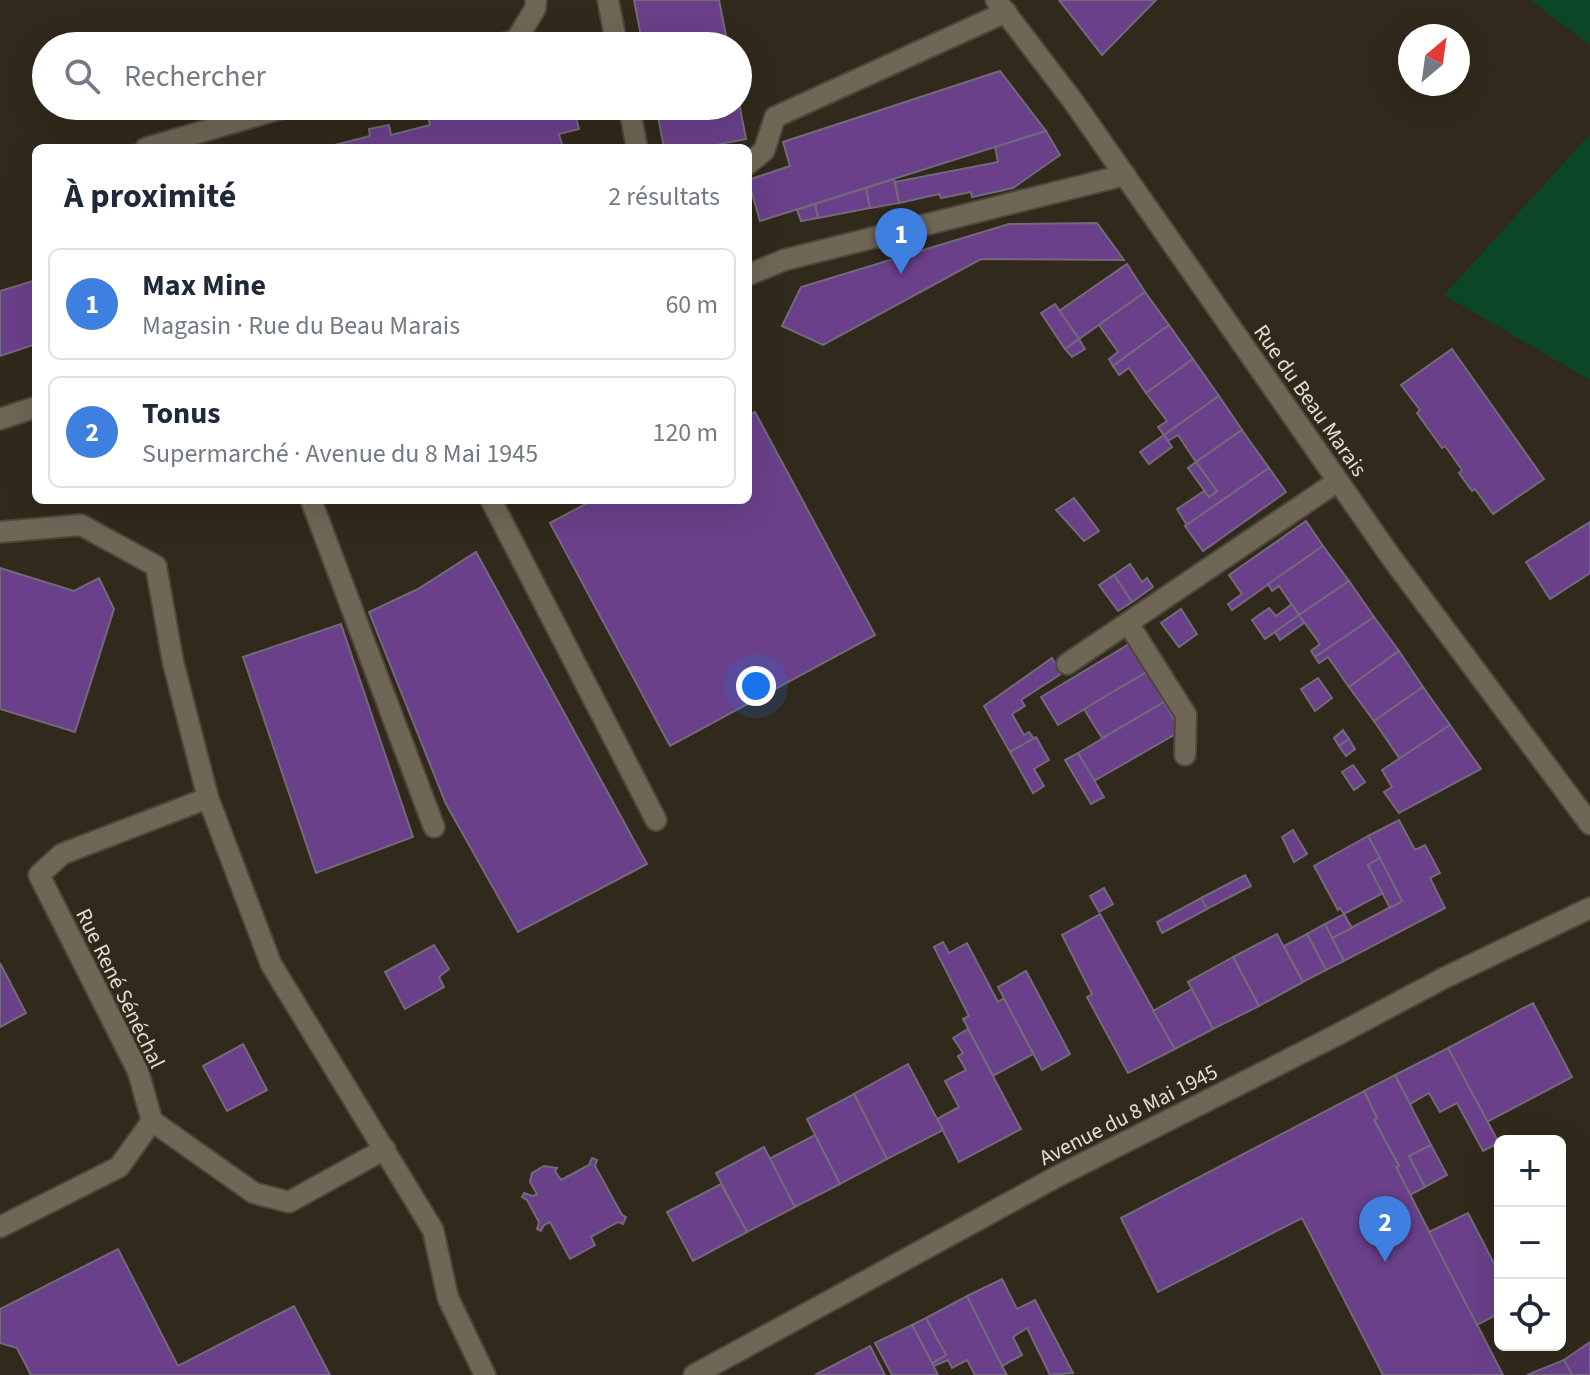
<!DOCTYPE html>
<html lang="fr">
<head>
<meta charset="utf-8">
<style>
  :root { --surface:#fff; --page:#f6f6f7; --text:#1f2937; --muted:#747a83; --line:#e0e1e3; --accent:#815f40 }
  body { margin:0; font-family:"Source Sans 3",sans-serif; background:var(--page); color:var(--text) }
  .controls { position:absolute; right:24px; bottom:24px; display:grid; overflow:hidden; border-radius:12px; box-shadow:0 8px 32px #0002 }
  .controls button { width:72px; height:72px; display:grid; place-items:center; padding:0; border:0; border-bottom:2px solid var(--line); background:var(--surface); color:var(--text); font:40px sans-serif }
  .compass { position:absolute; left:1398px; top:24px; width:72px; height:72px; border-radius:50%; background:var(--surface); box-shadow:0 8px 32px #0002; rotate:29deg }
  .you { position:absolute; left:756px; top:686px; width:28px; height:28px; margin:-20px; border:6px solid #fff; border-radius:50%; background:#1a73e8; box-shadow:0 0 0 12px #1a73e833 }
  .badge { display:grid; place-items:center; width:52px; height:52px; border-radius:50%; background:var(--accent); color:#fff; font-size:26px; font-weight:700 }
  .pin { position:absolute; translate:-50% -66px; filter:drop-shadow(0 2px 4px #0008) }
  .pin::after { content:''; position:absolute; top:42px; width:28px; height:24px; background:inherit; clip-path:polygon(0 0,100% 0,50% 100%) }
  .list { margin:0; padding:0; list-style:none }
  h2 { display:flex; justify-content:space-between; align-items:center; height:104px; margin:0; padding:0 32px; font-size:34px }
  h2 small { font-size:26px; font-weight:400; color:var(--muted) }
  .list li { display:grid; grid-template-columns:52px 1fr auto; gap:24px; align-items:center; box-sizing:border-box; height:112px; margin:0 16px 16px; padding:0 16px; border:2px solid var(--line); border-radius:12px }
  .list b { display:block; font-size:30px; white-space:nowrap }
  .list p { margin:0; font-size:26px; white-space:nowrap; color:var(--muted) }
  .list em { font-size:26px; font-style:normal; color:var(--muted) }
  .icon { flex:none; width:44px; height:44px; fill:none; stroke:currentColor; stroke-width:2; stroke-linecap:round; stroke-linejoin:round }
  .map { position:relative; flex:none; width:1590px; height:1375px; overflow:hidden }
  .search { position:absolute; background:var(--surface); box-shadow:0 8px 32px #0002; left:32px; top:32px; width:720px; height:88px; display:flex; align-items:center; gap:20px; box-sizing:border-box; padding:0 28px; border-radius:44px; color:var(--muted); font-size:30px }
  .panel { position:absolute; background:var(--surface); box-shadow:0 8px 32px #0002; left:32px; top:144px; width:720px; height:360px; border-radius:12px }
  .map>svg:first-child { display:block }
  .green { fill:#0b4727 }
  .building { fill:#6a408a; stroke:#726a7a; stroke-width:2 }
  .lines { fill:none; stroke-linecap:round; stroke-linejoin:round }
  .service-casing { stroke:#4d473b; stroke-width:24 }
  .minor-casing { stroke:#4d473b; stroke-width:24 }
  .tertiary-casing { stroke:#4d473b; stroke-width:24 }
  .service { stroke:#6f6656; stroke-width:20 }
  .minor { stroke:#6f6656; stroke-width:20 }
  .tertiary { stroke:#6f6656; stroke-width:20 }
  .labels { text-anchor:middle; stroke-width:6; stroke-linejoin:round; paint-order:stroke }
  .street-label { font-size:22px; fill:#e1dcd3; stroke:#31291b }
</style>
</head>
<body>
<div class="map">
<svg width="1590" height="1375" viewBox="0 0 1590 1375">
  <rect width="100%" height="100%" fill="#31291b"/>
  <g class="green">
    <polygon points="1530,0 1590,0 1590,45"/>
    <polygon points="1590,134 1590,380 1444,295"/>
  </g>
  <g class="building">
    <polygon points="634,0 719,0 728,46 643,46"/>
    <polygon points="1059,0 1156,0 1102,55"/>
    <polygon points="1000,71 1046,131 760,221 748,180 790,166 783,142"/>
    <polygon points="738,97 746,139 700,148 664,148 656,106 738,106"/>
    <polygon points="433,106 447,106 447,109 460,106 573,106 579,129 559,134 563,148 323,148 370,136 369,129 389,125 391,135 430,125 426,108"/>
    <polygon points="1046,131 1060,155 1013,188 972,197 971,192 941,198 939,194 899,203 895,182 998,162 995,147"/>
    <polygon points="894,179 899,203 870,208 866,188"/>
    <polygon points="866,188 870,208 818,218 815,204"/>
    <polygon points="815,204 818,218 801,221 797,210"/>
    <polygon points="1097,223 1124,260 981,259 823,345 782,326 801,287 1009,224"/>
    <polygon points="1127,264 1145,292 1079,339 1059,311"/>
    <polygon points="36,280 36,344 0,356 0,291"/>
    <polygon points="1145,292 1169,325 1113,366 1109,359 1118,352 1099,325"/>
    <polygon points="1055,304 1079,339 1065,349 1041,313"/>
    <polygon points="1169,325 1193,359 1146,393 1129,368 1119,375 1113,366"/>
    <polygon points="1079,339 1085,349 1072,357 1065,349"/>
    <polygon points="1452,349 1544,479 1493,514 1475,489 1472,491 1459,473 1462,470 1445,446 1442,448 1417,413 1420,410 1401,385"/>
    <polygon points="1193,359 1219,396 1164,435 1158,427 1167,421 1146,393"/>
    <polygon points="1219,396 1242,430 1196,462 1178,435 1168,441 1164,435"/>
    <polygon points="755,412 875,635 670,746 550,523 593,500 748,500 748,416"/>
    <polygon points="1242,430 1269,468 1187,525 1177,509 1204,491 1209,497 1217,491 1196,462"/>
    <polygon points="1164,435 1172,447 1149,464 1140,452"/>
    <polygon points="1196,462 1217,491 1209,497 1188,468"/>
    <polygon points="1269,468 1286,492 1203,551 1185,526"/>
    <polygon points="1074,498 1099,531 1084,541 1056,510"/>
    <polygon points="1306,521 1323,546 1232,610 1228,604 1242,594 1229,575"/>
    <polygon points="1590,522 1590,573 1550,599 1526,562"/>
    <polygon points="1323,546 1349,581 1299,615 1279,586 1272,591 1268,584"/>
    <polygon points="476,552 647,864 518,932 446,804 369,612 418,589"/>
    <polygon points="1130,564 1142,582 1147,578 1153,587 1132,602 1114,575"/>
    <polygon points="0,568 74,591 99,578 114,609 75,732 0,709"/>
    <polygon points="1114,575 1132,602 1118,611 1099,585"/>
    <polygon points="1349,581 1374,617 1315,657 1311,651 1320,644 1299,615"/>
    <polygon points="1292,604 1299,615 1265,639 1252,620 1269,608 1276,616"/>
    <polygon points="1181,609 1197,634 1179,647 1161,623"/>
    <polygon points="1299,615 1304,623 1280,640 1275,632"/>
    <polygon points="1374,617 1399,651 1349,687 1328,657 1319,663 1315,657"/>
    <polygon points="341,624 413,837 316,873 243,657"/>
    <polygon points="1131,643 1147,672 1058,725 1041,697"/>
    <polygon points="1399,651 1423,687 1374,721 1349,687"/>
    <polygon points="1052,658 1061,674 1021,700 1025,706 1012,714 1024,735 1029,732 1034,739 1010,752 984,706"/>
    <polygon points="1147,672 1164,702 1102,738 1084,709"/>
    <polygon points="1318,678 1332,698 1315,711 1301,689"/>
    <polygon points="1423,687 1450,725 1400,759 1374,721"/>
    <polygon points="1164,702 1181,731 1094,781 1078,753"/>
    <polygon points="1450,725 1481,769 1399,813 1384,792 1392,787 1382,770"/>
    <polygon points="1343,730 1349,739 1339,746 1334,738"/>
    <polygon points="1036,737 1049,760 1034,769 1044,786 1033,793 1010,752"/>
    <polygon points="1349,739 1355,749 1346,756 1339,746"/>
    <polygon points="1078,753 1104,797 1091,804 1065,760"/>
    <polygon points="1353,765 1365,782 1354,790 1342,772"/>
    <polygon points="1399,820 1415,850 1425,845 1440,873 1430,878 1445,908 1344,961 1332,938 1402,901 1368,836"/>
    <polygon points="1293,830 1307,854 1294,862 1282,837"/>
    <polygon points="1368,836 1380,858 1368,865 1383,893 1344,914 1340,908 1338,910 1314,866"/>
    <polygon points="1380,858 1402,901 1390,908 1368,865"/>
    <polygon points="1245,875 1251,886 1207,909 1201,898"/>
    <polygon points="1104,888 1113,904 1099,912 1090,896"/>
    <polygon points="1201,898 1207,909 1162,933 1157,922"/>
    <polygon points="1100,914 1175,1049 1128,1073 1087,997 1092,994 1062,935"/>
    <polygon points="1344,914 1352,928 1332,938 1325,924"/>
    <polygon points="1325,924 1344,961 1326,970 1307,934"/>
    <polygon points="1277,934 1303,982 1259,1006 1233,957"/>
    <polygon points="1307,934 1326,970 1303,982 1284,946"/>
    <polygon points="943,942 949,953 967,943 998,1002 1004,998 1033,1054 993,1076 963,1019 969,1016 934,947"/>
    <polygon points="434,945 449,969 439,977 444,987 405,1009 385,972"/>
    <polygon points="1233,957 1259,1006 1213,1029 1188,982"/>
    <polygon points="0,963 26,1013 0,1027"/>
    <polygon points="1026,971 1070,1054 1042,1070 998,987"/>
    <polygon points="1192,989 1213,1029 1175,1049 1153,1011"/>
    <polygon points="1533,1003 1572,1077 1487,1122 1448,1048"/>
    <polygon points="968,1029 1021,1129 959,1162 937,1119 959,1107 945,1081 966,1070 958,1056 963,1053 953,1038"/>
    <polygon points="243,1044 267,1090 227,1111 203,1066"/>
    <polygon points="1448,1048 1499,1143 1483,1151 1457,1103 1440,1112 1429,1093 1410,1104 1395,1075"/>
    <polygon points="908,1064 943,1130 887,1159 854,1094"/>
    <polygon points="1395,1075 1431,1145 1409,1156 1425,1187 1410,1195 1396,1167 1399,1166 1374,1120 1377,1118 1364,1091"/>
    <polygon points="1364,1091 1377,1118 1374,1120 1399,1166 1396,1167 1503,1375 1383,1375 1302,1218 1158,1292 1121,1218"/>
    <polygon points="854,1094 887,1159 840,1184 807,1119"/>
    <polygon points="815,1135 840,1184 795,1207 769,1159"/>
    <polygon points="1431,1145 1447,1175 1425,1187 1409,1156"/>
    <polygon points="764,1147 795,1207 747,1232 716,1173"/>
    <polygon points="592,1158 597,1160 595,1166 622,1215 626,1217 623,1224 618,1222 591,1237 595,1245 570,1259 550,1222 544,1225 541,1231 537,1229 539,1222 527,1200 522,1197 524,1193 533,1196 537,1194 530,1182 532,1173 544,1166 557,1168 555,1171 561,1180 589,1165"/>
    <polygon points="721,1184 747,1232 693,1261 667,1212"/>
    <polygon points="1468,1213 1500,1275 1500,1313 1477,1325 1429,1232"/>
    <polygon points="118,1249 178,1366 294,1306 330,1375 31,1375 17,1348 0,1343 0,1309"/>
    <polygon points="1002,1279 1017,1309 1035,1300 1073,1373 1050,1375 1027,1328 1013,1337 1022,1355 1002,1366 967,1296"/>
    <polygon points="967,1296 1002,1366 1007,1375 975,1375 967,1360 952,1368 948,1360 934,1366 932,1363 946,1355 926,1318"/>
    <polygon points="926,1318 946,1355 932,1363 912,1325"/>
    <polygon points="912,1325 932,1363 938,1375 892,1375 875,1343"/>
    <polygon points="1590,1342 1590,1375 1572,1375 1564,1360"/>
    <polygon points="870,1346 885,1375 815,1375"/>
    <polygon points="1564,1360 1572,1375 1527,1375"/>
  </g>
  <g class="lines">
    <defs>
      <g id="service">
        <polyline points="608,0 617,46"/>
        <polyline points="629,106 637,148"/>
        <polyline points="748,164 764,151 775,117 1006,12"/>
        <polyline points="748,275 784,260 1125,175"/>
        <polyline points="0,419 36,407"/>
        <polyline points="311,500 434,827"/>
        <polyline points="491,500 656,820"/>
        <polyline points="1128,623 1186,715 1185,755"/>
        <polyline points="1067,664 1338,481"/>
      </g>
      <g id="minor">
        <polyline points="496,46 516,40 535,9 536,0"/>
        <polyline points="146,148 290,106"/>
        <polyline points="0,532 81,525 156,566 173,662 208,798 271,964 433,1230 448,1298 485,1375"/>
        <polyline points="152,1121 254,1193 289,1202 385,1149"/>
        <polyline points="0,1227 119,1167 152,1121 138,1071 39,875 62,854 208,798"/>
        <polyline points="694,1375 1058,1176 1333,1037 1444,978 1590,908"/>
      </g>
      <polyline id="tertiary" points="996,0 1073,101 1391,557 1590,824"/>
    </defs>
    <use href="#service" class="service-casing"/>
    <use href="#minor" class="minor-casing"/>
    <use href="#tertiary" class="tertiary-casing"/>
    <use href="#service" class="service"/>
    <use href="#minor" class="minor"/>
    <use href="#tertiary" class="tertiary"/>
  </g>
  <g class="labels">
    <g class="street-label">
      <text transform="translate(1311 400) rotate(55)" y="8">Rue du Beau Marais</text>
      <text transform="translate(121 988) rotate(64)" y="8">Rue René Sénéchal</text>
      <text transform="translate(1128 1114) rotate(-27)" y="8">Avenue du 8 Mai 1945</text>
    </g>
  </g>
</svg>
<div class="controls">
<button>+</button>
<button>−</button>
<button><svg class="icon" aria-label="locate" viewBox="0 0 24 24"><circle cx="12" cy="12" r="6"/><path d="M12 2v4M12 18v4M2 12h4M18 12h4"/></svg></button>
</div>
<svg class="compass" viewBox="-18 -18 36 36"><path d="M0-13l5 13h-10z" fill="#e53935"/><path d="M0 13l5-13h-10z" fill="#747a83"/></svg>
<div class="you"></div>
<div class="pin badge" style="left:901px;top:274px;background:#3f7fe0">1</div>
<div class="pin badge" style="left:1385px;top:1262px;background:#3f7fe0">2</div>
<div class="search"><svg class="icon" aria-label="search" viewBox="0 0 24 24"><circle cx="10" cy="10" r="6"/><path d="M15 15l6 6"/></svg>Rechercher</div>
<section class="panel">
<h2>À proximité<small>2 résultats</small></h2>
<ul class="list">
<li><span class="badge" style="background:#3f7fe0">1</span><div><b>Max Mine</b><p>Magasin · Rue du Beau Marais</p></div><em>60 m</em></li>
<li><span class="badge" style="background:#3f7fe0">2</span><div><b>Tonus</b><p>Supermarché · Avenue du 8 Mai 1945</p></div><em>120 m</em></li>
</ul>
</section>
</div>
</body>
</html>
